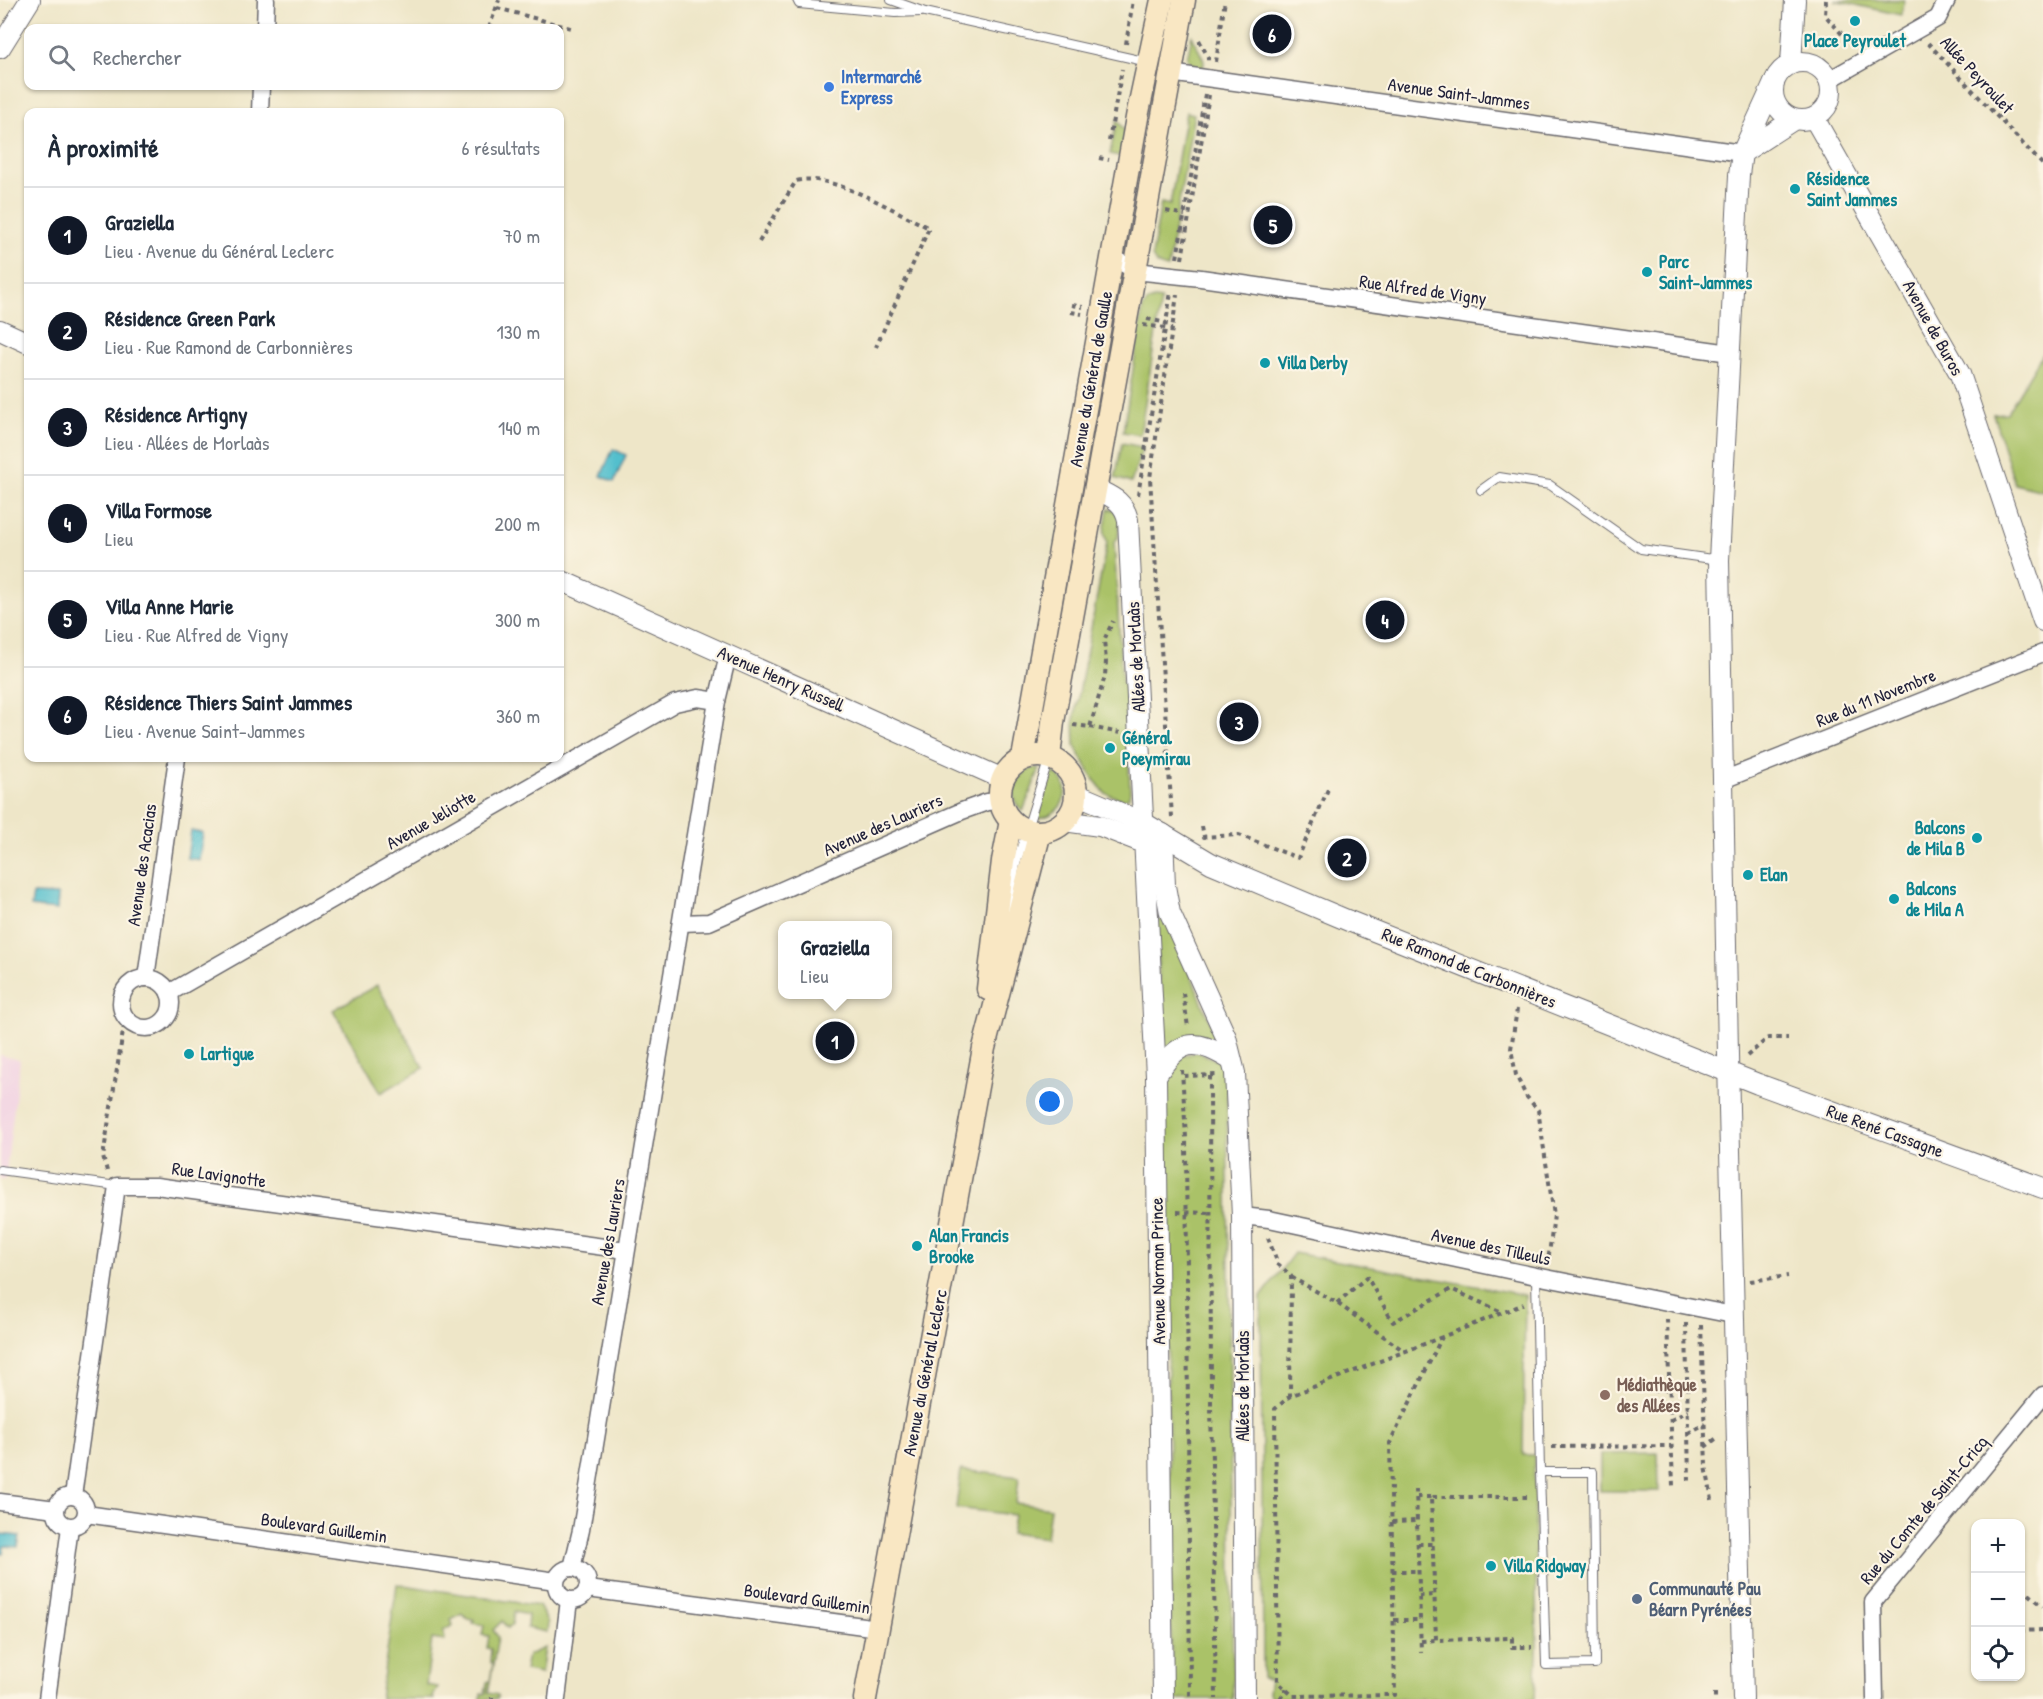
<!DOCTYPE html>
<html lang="fr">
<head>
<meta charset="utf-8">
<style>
  :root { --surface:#fff; --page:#f2f2f3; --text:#1f2937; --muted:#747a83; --line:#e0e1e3; --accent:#111827 }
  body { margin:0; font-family:"Patrick Hand",sans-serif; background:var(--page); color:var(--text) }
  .controls { position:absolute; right:18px; bottom:18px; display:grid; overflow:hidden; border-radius:12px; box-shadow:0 2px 4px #0004 }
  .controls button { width:54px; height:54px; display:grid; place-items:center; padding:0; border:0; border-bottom:2px solid var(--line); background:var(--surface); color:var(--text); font:30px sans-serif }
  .you { position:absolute; left:1050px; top:1102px; width:21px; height:21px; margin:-15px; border:4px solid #fff; border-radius:50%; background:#1a73e8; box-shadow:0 0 0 9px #1a73e833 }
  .badge { display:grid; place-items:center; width:39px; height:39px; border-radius:50%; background:var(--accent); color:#fff; font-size:20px; font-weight:700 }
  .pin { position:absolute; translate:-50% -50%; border:3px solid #fff; box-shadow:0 2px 6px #0006 }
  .popup { position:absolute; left:778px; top:921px; width:114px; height:78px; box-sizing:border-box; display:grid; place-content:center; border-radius:12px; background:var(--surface); filter:drop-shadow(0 2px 4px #0005); font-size:20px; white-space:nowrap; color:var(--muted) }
  .popup b { font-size:22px; color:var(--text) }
  .popup::after { content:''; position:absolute; left:50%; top:100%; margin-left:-12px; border:12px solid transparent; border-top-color:var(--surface) }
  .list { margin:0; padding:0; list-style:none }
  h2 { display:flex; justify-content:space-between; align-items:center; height:78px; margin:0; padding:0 24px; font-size:26px }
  h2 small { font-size:20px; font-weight:400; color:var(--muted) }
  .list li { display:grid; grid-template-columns:39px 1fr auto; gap:18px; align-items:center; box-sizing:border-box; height:96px; padding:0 24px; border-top:2px solid var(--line) }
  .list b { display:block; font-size:22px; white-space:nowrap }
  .list p { margin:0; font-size:20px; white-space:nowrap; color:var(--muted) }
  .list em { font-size:20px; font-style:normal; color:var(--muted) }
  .icon { flex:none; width:33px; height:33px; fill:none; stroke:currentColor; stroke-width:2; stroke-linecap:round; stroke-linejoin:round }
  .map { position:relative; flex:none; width:2043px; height:1699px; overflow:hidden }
  .search { position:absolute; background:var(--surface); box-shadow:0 2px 4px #0004; left:24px; top:24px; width:540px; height:66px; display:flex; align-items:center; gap:15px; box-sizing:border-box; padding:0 21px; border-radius:12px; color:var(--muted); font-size:22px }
  .panel { position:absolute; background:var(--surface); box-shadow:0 2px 4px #0004; left:24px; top:108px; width:540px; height:654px; border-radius:12px }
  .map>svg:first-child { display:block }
  .built { fill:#f1d0e3 }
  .green { fill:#aac268; stroke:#667252; stroke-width:1.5 }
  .water { fill:#53bfcd; stroke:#3a7084; stroke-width:1.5 }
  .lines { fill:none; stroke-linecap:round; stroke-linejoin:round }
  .service-casing { stroke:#69676c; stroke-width:10 }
  .minor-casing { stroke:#69676c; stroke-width:19 }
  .tertiary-casing { stroke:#69676c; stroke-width:22 }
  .secondary-casing { stroke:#69676c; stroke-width:25 }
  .path { stroke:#69676c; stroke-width:4; stroke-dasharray:4.5 4.5; stroke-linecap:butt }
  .service { stroke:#fff; stroke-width:8 }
  .minor { stroke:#fff; stroke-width:16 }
  .tertiary { stroke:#fff; stroke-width:20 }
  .secondary { stroke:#f9e7c3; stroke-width:22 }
  .culture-dot { fill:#0f9aa8; stroke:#fcf5e5; stroke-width:2 }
  .shop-dot { fill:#3f7fe0; stroke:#fcf5e5; stroke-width:2 }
  .education-dot { fill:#8d6e63; stroke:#fcf5e5; stroke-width:2 }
  .service-dot { fill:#5c6f8a; stroke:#fcf5e5; stroke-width:2 }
  .labels { text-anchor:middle; stroke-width:4.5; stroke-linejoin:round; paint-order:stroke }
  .culture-label { font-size:18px; font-weight:bold; fill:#0d838f; stroke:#fcf5e5; text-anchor:start }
  .street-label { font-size:18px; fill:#22223b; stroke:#fcf5e5 }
  .shop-label { font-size:18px; font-weight:bold; fill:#366cbe; stroke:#fcf5e5; text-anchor:start }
  .education-label { font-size:18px; font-weight:bold; fill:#785e54; stroke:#fcf5e5; text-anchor:start }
  .service-label { font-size:18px; font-weight:bold; fill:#4e5e75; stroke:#fcf5e5; text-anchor:start }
</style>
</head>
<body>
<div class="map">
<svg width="2043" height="1699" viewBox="0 0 2043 1699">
  <rect width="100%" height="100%" fill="#fcf5e5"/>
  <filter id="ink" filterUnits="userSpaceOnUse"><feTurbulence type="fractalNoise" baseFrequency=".0167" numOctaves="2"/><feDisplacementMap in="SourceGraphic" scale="12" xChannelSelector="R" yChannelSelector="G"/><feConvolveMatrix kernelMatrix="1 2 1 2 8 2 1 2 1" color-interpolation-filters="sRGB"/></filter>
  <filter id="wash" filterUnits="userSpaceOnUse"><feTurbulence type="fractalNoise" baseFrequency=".008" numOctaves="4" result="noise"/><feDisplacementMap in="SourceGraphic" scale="24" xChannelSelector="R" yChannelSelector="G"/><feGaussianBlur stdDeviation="1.35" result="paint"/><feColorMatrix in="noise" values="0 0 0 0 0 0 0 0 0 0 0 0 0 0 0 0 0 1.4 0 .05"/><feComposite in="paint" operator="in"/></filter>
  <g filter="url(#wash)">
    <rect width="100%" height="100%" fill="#eee6c8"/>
    <polygon class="built" points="0,1055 20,1060 5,1180 0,1179"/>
    <g class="green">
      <polygon points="1834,0 1905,0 1901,15"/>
      <polygon points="1192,36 1204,61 1203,72 1193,66 1187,58"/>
      <path d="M1186,112L1194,114L1168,268C1159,266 1156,265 1152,256L1161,203L1170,205Z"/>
      <polygon points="1117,120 1125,131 1124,157 1110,154"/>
      <polygon points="1154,299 1161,300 1140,435 1123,432 1143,307 1149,301"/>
      <polygon points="2043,353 2043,491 2015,484 1993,414 2007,413"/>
      <polygon points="1122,443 1143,447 1131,483 1115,478"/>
      <polygon points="1108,509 1115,510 1120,519 1118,538 1114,542 1122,682 1126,686 1130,792 1129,797 1124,800 1105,793 1093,778 1075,746 1074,720 1107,542 1104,533"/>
      <path d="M1033,768H1040L1023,811C1006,798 1016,774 1033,768Z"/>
      <path d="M1053,772C1078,786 1062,819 1035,818Z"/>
      <polygon points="1168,919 1218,1041 1167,1049 1164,1046 1155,920"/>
      <polygon points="377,985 424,1068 381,1093 333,1010"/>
      <polygon points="1197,1052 1224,1063 1227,1083 1233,1699 1172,1699 1164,1078 1176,1057"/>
      <polygon points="1294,1253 1525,1295 1523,1455 1534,1455 1537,1654 1535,1699 1273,1699 1268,1692 1270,1681 1263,1678 1261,1297"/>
      <polygon points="1658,1453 1659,1491 1600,1491 1600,1454"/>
      <polygon points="961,1470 1019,1477 1016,1503 1050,1508 1046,1538 1011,1533 1014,1515 956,1508"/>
      <polygon points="397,1584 539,1606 548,1623 547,1632 527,1628 528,1615 514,1612 512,1625 507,1628 502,1621 493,1630 498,1637 488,1693 498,1695 497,1699 480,1699 481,1694 485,1694 487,1682 490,1681 493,1664 490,1663 491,1649 487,1648 489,1636 482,1635 484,1625 473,1623 474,1620 467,1619 463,1614 451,1620 453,1625 443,1631 445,1641 432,1639 426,1685 438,1687 433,1697 434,1699 380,1699"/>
      <polygon points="545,1648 541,1673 525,1670 528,1655"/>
    </g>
    <g class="water">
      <polygon points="613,449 626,455 614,482 601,476"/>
      <polygon points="191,831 203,833 199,860 187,858"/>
      <polygon points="33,894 58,895 57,910 31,907"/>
      <polygon points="0,1534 20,1536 18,1547 4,1546 3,1553 0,1553"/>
    </g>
  </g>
  <g filter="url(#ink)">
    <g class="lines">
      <defs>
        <g id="service">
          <polyline points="797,0 799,4 895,13 921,12"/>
          <polyline points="891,0 925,12 1148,62"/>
          <polyline points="1481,490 1499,477 1550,485 1641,549 1719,560"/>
          <polyline points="1007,917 1016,864 1049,758"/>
          <polyline points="0,1170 117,1186"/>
          <polyline points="1536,1276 1540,1472 1593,1472 1595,1664 1546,1665 1540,1472"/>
        </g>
        <g id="minor">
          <polyline points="265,28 266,0"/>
          <polyline points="1170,73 1742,153"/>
          <polyline points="1829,80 1938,18 1947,0"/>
          <polyline points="260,112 261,86"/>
          <polyline points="1113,257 1135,271 1201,278 1730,353"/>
          <polyline points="1723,780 2043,653"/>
          <polyline points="681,923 709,922 962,811 987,802 1001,801"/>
          <circle cx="146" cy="1003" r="25"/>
          <polyline points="146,978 177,758"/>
          <polyline points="169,993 675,703 698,698 717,701"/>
          <polyline points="1242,1216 1269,1219 1536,1276 1733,1315"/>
          <polyline points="73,1496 117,1186 156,1186 626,1250"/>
          <circle cx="71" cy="1511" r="15"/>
          <polyline points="0,1502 56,1509"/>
          <polyline points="86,1514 556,1581"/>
          <circle cx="572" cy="1584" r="16"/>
          <polyline points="572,1568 581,1530 717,701 728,655"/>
          <polyline points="588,1589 878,1628"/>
          <polyline points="47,1699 70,1527"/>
          <polyline points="557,1699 569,1600"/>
          <polyline points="1875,1699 1873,1602 2043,1395"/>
        </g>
        <g id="tertiary">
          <polyline points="0,48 30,0"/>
          <circle cx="1802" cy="91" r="29"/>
          <polyline points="1791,64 1795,0"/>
          <polyline points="1814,118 1960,374 2043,621"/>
          <polyline points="1742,153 1793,120"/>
          <polyline points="0,330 28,343"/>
          <path d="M1096,489C1112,497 1124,501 1128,520L1156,1076L1163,1699"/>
          <polyline points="560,580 1003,779"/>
          <polyline points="1076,794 1144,823 1211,863 1349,921 1758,1084 2043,1188"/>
          <polyline points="1064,821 1100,826 1154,847"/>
          <polyline points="1163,834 1165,886 1170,913 1226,1037 1235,1073 1242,1216 1245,1699"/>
          <path d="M1156,1076C1179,1039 1194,1037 1231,1060"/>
          <polyline points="1743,1699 1729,1109 1719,560 1739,175 1742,153 1774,83"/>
        </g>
        <g id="secondary">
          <circle cx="1038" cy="794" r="38"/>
          <polyline points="1049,757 1053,722 1184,0"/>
          <polyline points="1023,758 1138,112 1162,0"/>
          <polyline points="988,989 1003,861 1011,821"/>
          <polyline points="865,1699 984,1048 1040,832"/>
        </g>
      </defs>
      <use href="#service" class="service-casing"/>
      <use href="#minor" class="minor-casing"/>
      <use href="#tertiary" class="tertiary-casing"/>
      <use href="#secondary" class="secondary-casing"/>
      <g class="path">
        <polyline points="1826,0 1825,15 1854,48"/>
        <polyline points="497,8 574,29"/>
        <polyline points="489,28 499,0"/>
        <polyline points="1199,40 1208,57 1208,63"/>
        <polyline points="1928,43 2043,165"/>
        <polyline points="1126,44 1133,0"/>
        <polyline points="1216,62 1225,0"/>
        <polyline points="1109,141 1122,69"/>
        <polyline points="1099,158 1109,160"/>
        <polyline points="1166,211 1185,215"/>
        <path d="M759,242L796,181C829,171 898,213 929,228L876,347"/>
        <polyline points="1177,258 1205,94"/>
        <polyline points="1182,259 1209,95"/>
        <polyline points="1072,305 1083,307"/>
        <polyline points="1071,312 1082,314"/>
        <polyline points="1147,319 1167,323"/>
        <polyline points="1143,325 1172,329"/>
        <polyline points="1138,495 1171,292"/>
        <polyline points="1073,725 1090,727 1105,676 1106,661 1104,640 1113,621"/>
        <polyline points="1090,727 1120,733"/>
        <polyline points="1172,817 1150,478 1177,295"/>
        <polyline points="1202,826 1204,837 1239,835 1298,858 1329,787"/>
        <polyline points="1183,993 1188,1027"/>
        <polyline points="1517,1009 1511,1049 1516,1075 1526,1096 1538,1110 1554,1215 1548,1262"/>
        <polyline points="1747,1056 1768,1038 1788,1038"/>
        <polyline points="1182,1070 1186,1138 1190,1699"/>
        <polyline points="1184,1076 1219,1075"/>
        <polyline points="1210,1076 1211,1404 1216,1699"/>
        <polyline points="107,1171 103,1157 125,1019"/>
        <polyline points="1177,1212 1210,1213"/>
        <polyline points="1268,1238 1278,1264 1291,1276 1290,1396"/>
        <polyline points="1291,1277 1337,1303 1404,1351"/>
        <polyline points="1750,1281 1788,1276"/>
        <polyline points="1337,1303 1367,1277 1393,1322 1451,1289 1502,1312"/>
        <polyline points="1667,1319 1673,1486"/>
        <polyline points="1686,1323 1689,1482"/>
        <polyline points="1701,1325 1706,1466 1712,1500"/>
        <polyline points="1442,1337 1290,1396 1275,1409 1278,1682 1293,1696 1395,1695 1390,1443 1442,1337 1524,1304"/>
        <polyline points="1653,1391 1669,1389"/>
        <polyline points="1671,1420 1688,1411"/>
        <polyline points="1688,1433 1705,1424"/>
        <polyline points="1552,1447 1671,1446"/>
        <polyline points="1705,1447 1717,1438"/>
        <polyline points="1416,1489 1421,1652"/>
        <polyline points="1417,1497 1431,1497"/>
        <polyline points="1527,1497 1431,1497 1436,1640 1512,1638 1512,1647 1532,1647"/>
        <polyline points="1392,1522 1417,1521"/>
        <polyline points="1418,1544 1433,1544"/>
        <polyline points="1556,1569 1582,1568"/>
        <polyline points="1392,1571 1419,1571"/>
        <polyline points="2029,1594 2043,1606"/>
        <polyline points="1419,1596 1434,1595"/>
        <polyline points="1394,1620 1420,1620"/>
        <polyline points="2020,1631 2043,1630"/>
        <polyline points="1421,1641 1436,1640"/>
        <polyline points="1715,1693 1715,1699"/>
        <polyline points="492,1699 492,1697"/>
        <polyline points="1280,1699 1286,1689"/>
      </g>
      <use href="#service" class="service"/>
      <use href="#minor" class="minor"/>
      <use href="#tertiary" class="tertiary"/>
      <use href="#secondary" class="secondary"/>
    </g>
  </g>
  <g class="culture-dot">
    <circle cx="1855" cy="21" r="6"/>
    <circle cx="1795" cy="189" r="6"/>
    <circle cx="1647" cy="272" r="6"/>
    <circle cx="1265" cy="363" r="6"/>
    <circle cx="1110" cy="748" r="6"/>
    <circle cx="1977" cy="838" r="6"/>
    <circle cx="1748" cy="875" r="6"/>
    <circle cx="1894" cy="899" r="6"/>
    <circle cx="189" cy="1054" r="6"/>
    <circle cx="917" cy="1246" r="6"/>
    <circle cx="1491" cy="1566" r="6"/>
  </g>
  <circle class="shop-dot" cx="829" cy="87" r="6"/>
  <circle class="education-dot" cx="1605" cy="1395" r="6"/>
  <circle class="service-dot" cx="1637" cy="1599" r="6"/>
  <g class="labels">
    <g class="culture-label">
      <text x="1855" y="47" text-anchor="middle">Place Peyroulet</text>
      <text x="1807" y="185">Résidence<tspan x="1807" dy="21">Saint Jammes</tspan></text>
      <text x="1659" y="268">Parc<tspan x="1659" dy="21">Saint-Jammes</tspan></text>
      <text x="1277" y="369">Villa Derby</text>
      <text x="1122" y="744">Général<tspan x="1122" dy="21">Poeymirau</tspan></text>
      <text x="1965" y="834" text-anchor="end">Balcons<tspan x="1965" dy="21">de Mila B</tspan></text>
      <text x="1760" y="881">Elan</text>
      <text x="1906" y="895">Balcons<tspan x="1906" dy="21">de Mila A</tspan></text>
      <text x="201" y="1060">Lartigue</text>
      <text x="929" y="1242">Alan Francis<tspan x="929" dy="21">Brooke</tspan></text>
      <text x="1503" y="1572">Villa Ridgway</text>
    </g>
    <g class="street-label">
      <text transform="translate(1977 75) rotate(47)" y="6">Allée Peyroulet</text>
      <text transform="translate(1459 94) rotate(8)" y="6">Avenue Saint-Jammes</text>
      <text transform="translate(1423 290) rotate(8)" y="6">Rue Alfred de Vigny</text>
      <text transform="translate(1933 328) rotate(61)" y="6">Avenue de Buros</text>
      <text transform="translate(1091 379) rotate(-80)" y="6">Avenue du Général de Gaulle</text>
      <text transform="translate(1136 657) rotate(-93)" y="6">Allées de Morlaàs</text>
      <text transform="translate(781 679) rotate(24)" y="6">Avenue Henry Russell</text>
      <text transform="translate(1876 698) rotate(-22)" y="6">Rue du 11 Novembre</text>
      <text transform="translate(431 820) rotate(-30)" y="6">Avenue Jeliotte</text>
      <text transform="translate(883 825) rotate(-24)" y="6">Avenue des Lauriers</text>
      <text transform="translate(142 865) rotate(-82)" y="6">Avenue des Acacias</text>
      <text transform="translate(1469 968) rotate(22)" y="6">Rue Ramond de Carbonnières</text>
      <text transform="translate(1885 1131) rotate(20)" y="6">Rue René Cassagne</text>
      <text transform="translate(219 1175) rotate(8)" y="6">Rue Lavignotte</text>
      <text transform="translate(608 1242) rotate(-80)" y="6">Avenue des Lauriers</text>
      <text transform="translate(1491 1247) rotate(12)" y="6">Avenue des Tilleuls</text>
      <text transform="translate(1158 1271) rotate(-91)" y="6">Avenue Norman Prince</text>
      <text transform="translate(925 1373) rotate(-79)" y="6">Avenue du Général Leclerc</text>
      <text transform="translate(1243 1386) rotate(-90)" y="6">Allées de Morlaàs</text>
      <text transform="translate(1924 1510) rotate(-50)" y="6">Rue du Comte de Saint-Cricq</text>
      <text transform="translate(324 1528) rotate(8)" y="6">Boulevard Guillemin</text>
      <text transform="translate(807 1599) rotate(8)" y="6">Boulevard Guillemin</text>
    </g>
    <g class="shop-label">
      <text x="841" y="83">Intermarché<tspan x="841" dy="21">Express</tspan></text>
    </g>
    <g class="education-label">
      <text x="1617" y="1391">Médiathèque<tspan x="1617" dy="21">des Allées</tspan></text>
    </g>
    <g class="service-label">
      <text x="1649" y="1595">Communauté Pau<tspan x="1649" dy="21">Béarn Pyrénées</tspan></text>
    </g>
  </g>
</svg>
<div class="controls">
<button>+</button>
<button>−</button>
<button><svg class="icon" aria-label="locate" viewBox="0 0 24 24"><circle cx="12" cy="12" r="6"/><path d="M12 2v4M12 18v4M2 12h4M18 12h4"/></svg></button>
</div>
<div class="you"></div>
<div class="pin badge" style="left:835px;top:1041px">1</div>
<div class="popup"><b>Graziella</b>Lieu</div>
<div class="pin badge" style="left:1347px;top:858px">2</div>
<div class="pin badge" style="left:1239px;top:722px">3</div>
<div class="pin badge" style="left:1385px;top:620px">4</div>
<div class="pin badge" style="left:1273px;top:225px">5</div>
<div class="pin badge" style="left:1272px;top:34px">6</div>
<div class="search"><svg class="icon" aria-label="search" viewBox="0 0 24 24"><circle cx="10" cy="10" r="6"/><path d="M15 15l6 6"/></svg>Rechercher</div>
<section class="panel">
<h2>À proximité<small>6 résultats</small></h2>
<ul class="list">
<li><span class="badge">1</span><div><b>Graziella</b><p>Lieu · Avenue du Général Leclerc</p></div><em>70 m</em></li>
<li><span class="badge">2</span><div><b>Résidence Green Park</b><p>Lieu · Rue Ramond de Carbonnières</p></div><em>130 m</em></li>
<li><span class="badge">3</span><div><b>Résidence Artigny</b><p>Lieu · Allées de Morlaàs</p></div><em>140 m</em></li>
<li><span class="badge">4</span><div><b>Villa Formose</b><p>Lieu</p></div><em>200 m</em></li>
<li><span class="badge">5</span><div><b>Villa Anne Marie</b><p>Lieu · Rue Alfred de Vigny</p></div><em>300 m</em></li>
<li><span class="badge">6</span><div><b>Résidence Thiers Saint Jammes</b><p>Lieu · Avenue Saint-Jammes</p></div><em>360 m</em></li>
</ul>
</section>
</div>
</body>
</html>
